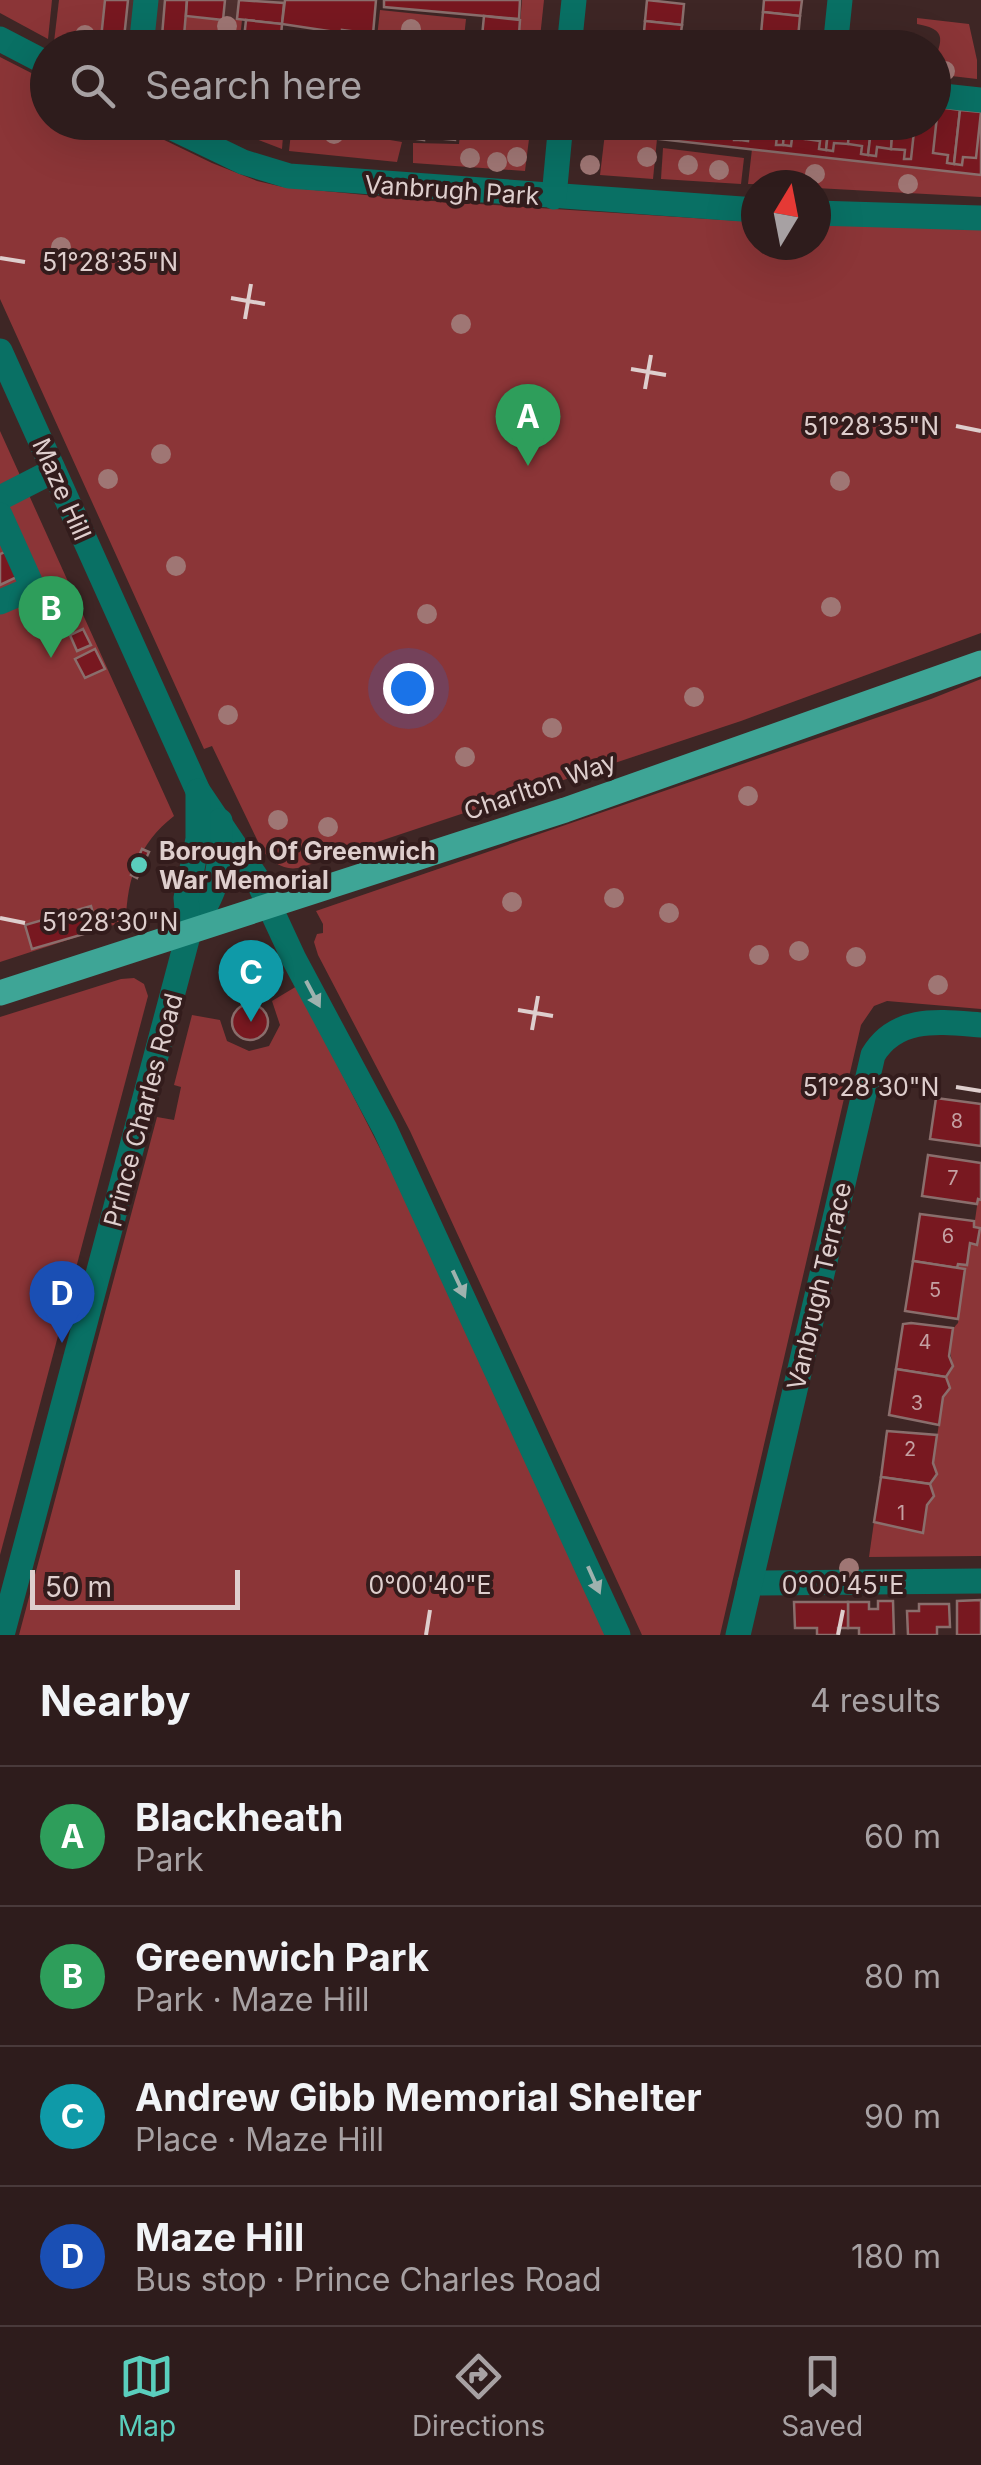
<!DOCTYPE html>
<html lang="en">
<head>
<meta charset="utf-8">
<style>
  :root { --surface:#2e1c1c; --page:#362525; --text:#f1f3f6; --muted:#a7a1a3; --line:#493a3b; --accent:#5acebd }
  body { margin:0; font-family:Inter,sans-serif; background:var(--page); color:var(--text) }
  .compass { position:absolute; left:741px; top:170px; width:90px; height:90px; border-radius:50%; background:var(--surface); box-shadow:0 10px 40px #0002; rotate:10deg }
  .scale { position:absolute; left:30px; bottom:25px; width:210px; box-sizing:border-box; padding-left:10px; border:5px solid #dececd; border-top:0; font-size:28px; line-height:35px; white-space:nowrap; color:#dececd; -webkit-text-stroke:8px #331c1c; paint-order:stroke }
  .you { position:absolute; left:408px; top:688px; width:35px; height:35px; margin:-25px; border:8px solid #fff; border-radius:50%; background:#1a73e8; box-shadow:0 0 0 15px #1a73e833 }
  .badge { display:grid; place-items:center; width:65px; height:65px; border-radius:50%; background:var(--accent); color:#fff; font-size:32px; font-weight:700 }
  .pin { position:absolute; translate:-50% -82px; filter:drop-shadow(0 2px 5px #0008) }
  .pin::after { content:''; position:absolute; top:52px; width:35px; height:30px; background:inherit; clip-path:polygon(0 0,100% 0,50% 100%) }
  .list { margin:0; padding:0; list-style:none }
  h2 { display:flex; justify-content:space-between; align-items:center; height:130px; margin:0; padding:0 40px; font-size:42px }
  h2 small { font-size:32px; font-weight:400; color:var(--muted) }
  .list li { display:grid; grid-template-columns:65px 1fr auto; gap:30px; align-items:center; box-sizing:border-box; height:140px; padding:0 40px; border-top:2px solid var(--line) }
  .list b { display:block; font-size:38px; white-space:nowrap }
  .list p { margin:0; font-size:32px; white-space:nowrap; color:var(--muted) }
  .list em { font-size:32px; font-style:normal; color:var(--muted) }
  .icon { flex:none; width:55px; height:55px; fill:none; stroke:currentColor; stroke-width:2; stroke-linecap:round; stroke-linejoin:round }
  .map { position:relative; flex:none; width:981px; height:1635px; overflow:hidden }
  .search { position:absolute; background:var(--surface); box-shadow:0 10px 40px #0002; left:30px; right:30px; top:30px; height:110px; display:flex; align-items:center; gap:25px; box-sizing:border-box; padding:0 35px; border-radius:55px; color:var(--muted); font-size:38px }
  .sheet { height:690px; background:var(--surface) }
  nav { display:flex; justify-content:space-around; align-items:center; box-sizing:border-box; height:140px; border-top:2px solid var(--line); background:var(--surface); font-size:28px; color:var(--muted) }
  nav a { display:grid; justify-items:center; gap:5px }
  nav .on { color:var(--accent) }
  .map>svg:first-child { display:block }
  .built { fill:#4e302f }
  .green { fill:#8b3537 }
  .building { fill:#781820; stroke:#8a6e6c; stroke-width:2.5 }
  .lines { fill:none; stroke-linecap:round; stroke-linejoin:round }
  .minor { stroke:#097064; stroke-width:25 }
  .major { stroke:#3ea596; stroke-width:25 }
  .tree { fill:#9f7674 }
  .oneway { fill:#9eb2ae }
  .ticks { fill:none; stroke:#dececd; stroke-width:4 }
  .poi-dot { fill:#5acebd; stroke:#331c1c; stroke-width:4 }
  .labels { text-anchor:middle; stroke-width:8; stroke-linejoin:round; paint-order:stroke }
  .number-label { font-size:20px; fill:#c4a0a2 }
  .street-label { font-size:25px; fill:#dececd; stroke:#331c1c }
  .poi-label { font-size:25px; font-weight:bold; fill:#dececd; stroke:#331c1c; text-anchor:start }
  .ticks-label { font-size:25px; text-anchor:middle; fill:#dececd; stroke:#331c1c; stroke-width:8; stroke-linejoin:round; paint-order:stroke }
</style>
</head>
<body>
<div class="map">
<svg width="981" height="1635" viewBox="0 0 981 1635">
  <rect width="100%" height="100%" fill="#3e2625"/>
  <polygon class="built" points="105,0 285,0 282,24 224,18 183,47 100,48"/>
  <g class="green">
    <polygon points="0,0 52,0 48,39 0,13"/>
    <polygon points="59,0 105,0 100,47 64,47 54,42"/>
    <polygon points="522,0 544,0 539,47 518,48"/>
    <polygon points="380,10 466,19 463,47 376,47"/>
    <polygon points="186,16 242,20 239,47 183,48"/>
    <path d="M917,18L969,24L977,60V79L934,74C933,48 957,31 917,24Z"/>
    <path d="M0,57L47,81L48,122L129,123L212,163L257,181L283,187L417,200L756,222V245H816V224L981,230V633L741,721L302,867C286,872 272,863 262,850L212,746L204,749L0,299Z"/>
    <polygon points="215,123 284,123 282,149"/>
    <polygon points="292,123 360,123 360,135 402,142 397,162 289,151"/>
    <polygon points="461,123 531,123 525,171 413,163 413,143 459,144"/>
    <polygon points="605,133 657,139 653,179 600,175"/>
    <polygon points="663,148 744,158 741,184 661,179"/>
    <polygon points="752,149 981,175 981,197 816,188 816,185 748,184"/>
    <path d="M0,431L174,816C139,843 127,878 126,921L0,962Z"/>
    <polygon points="981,679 981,1009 887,1001 874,1006 861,1025 720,1635 642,1635 410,1131 318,955 314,942 317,934 323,933 323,924 316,911 931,699"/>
    <polygon points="134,978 144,984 148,996 0,1555 0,1017 121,979"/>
    <polygon points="297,986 390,1168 605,1635 19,1635 157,1117 174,1120 181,1087 174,1085 192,1015 220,1020 227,1041 249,1051 269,1046 280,1025 272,1001"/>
    <path d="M978,1199L981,1200V1556L869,1557L874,1522L923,1532L927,1505L934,1496L930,1487L937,1474L933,1463L943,1397L950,1388L946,1375L953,1366C950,1353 946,1334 958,1323L965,1270L957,1268L958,1264L967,1265L970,1243L977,1244L980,1229L974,1227Z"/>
  </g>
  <g class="building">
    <polygon points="105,0 128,0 123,48 100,48"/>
    <polygon points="165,0 187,0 183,48 161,48"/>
    <polygon points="187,0 225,0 223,20 186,16"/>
    <polygon points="239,0 284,3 282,24 237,19"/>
    <polygon points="285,0 376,0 373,34 342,30 342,33 282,24"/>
    <polygon points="384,0 520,0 519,19 384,7"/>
    <polygon points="647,0 684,4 682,25 645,21"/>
    <polygon points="764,0 802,0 800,16 763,12"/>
    <polygon points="763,12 800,16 798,38 761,34"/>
    <polygon points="484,16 520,20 518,48 478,48 481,47"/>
    <polygon points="246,20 282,24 280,48 243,48"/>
    <polygon points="645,21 682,25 679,47 643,43"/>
    <polygon points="761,34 798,38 797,48 759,48"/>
    <polygon points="934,107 938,107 933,153 919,152 918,160 911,159 915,122 934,122"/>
    <polygon points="934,107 981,112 981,175 596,132 597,122 934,122"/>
    <polygon points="938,107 960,110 954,164 947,163 948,155 933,153"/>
    <polygon points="960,110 981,112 976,158 963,157 962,165 954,164"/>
    <polygon points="365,122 456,122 455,140 424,137 424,140 364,131"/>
    <polygon points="699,122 721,122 720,130 707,129 706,137 698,136"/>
    <polygon points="721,122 742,122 740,140 734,140 734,132 720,130"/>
    <polygon points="742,122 764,122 763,135 749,133 748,141 740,140"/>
    <polygon points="764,122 785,122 783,145 776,145 777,136 763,135"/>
    <polygon points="785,122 807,122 805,139 792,138 791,146 783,145"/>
    <polygon points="829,122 826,150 819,149 820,141 805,139 807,122"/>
    <polygon points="829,122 850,122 848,144 834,143 833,151 826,150"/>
    <polygon points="850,122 872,122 868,155 861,154 862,146 848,144"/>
    <polygon points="872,122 893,122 891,149 877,147 876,156 868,155"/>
    <polygon points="915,122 911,159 904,159 905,150 891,149 893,122"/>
    <polygon points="5,552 17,577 0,585 0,554"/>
    <polygon points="83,629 91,645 77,651 70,635"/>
    <polygon points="95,649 105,669 85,678 75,659"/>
    <polygon points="142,849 149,852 137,878 131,875"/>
    <polygon points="91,906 98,930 32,949 25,925"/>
    <circle cx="250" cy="1022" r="18"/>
    <polygon points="936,1098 981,1104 981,1146 930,1139"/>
    <polygon points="928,1155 981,1163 981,1200 978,1199 977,1204 922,1196"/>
    <polygon points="920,1214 974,1221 974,1227 980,1228 977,1245 970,1243 967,1265 958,1264 957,1268 913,1261"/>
    <polygon points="913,1261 965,1269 958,1319 905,1311"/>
    <polygon points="911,1323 953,1328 949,1356 953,1366 946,1377 896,1369 903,1324"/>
    <polygon points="896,1369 946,1377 950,1388 943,1397 939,1425 889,1415"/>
    <polygon points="887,1431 937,1435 933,1463 937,1474 930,1484 881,1477"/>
    <polygon points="881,1477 930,1484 934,1496 927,1505 923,1533 874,1522"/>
    <polygon points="981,1600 981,1635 957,1635 957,1601"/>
    <polygon points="878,1601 893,1601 894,1635 859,1635 859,1628 848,1628 848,1602 869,1602 869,1609 878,1609"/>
    <polygon points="794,1602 848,1602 848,1628 838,1628 838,1635 817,1635 817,1628 795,1628"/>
    <polygon points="919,1604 949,1604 950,1627 937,1627 937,1635 908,1635 907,1611 919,1611"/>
  </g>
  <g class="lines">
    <g class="minor">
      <polyline points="0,39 48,64"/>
      <polyline points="141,48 146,0"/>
      <polyline points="569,48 574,0"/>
      <polyline points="835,48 840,0"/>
      <polyline points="934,95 981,100"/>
      <polyline points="160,122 243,162 289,176 756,210"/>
      <polyline points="554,197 561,122"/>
      <polyline points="816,213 981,218"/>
      <polyline points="0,351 198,791 256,877 294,959 385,1129 618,1635"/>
      <polyline points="0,498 53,471"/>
      <polyline points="0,515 33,588 0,602"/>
      <path d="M189,932C218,892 222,870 220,821"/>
      <polyline points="750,1583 981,1581"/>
      <polyline points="2,1635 189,932 186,898 198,839 198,791"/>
      <path d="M738,1635L873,1055C897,1015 941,1022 981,1025"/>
    </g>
    <polyline class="major" points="0,993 565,810 981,663"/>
  </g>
  <g class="tree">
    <circle cx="227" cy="26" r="10"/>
    <circle cx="411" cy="29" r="10"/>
    <circle cx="85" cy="35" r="10"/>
    <circle cx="945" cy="71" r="10"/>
    <circle cx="334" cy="134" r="10"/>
    <circle cx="517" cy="157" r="10"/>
    <circle cx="647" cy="157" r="10"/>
    <circle cx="470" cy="158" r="10"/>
    <circle cx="497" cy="162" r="10"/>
    <circle cx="590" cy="165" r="10"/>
    <circle cx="688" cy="165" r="10"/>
    <circle cx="719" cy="170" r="10"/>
    <circle cx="815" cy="174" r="10"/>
    <circle cx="908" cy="184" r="10"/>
    <circle cx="61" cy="247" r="10"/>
    <circle cx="461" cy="324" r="10"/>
    <circle cx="161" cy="454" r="10"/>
    <circle cx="108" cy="479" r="10"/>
    <circle cx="840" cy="481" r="10"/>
    <circle cx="176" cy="566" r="10"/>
    <circle cx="831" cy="607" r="10"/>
    <circle cx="427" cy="614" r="10"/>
    <circle cx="694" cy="697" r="10"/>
    <circle cx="228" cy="715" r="10"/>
    <circle cx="552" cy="728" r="10"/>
    <circle cx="465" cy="757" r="10"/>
    <circle cx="748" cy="796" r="10"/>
    <circle cx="278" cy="820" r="10"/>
    <circle cx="328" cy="827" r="10"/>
    <circle cx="614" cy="898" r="10"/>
    <circle cx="512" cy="902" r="10"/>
    <circle cx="669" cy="913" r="10"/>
    <circle cx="799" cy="951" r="10"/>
    <circle cx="759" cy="955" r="10"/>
    <circle cx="856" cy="957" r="10"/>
    <circle cx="938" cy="985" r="10"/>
    <circle cx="849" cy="1568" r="10"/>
  </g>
  <defs><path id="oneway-solid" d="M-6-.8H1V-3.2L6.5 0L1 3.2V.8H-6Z" transform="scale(2.5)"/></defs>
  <g class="oneway">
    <use href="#oneway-solid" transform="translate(313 994) rotate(62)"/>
    <use href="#oneway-solid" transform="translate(459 1284) rotate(65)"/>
    <use href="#oneway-solid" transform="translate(594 1580) rotate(66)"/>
  </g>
  <path class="ticks" d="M0,258L25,262M231,298L265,304M245,319L251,284M631,369L666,375M645,389L651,355M956,426L981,431M0,918L25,923M518,1010L553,1016M532,1030L538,996M956,1087L981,1091M426,1635L430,1610M838,1635L843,1610"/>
  <circle class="poi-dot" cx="139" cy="865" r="10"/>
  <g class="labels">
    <g class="number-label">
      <text x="957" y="1128">8</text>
      <text x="953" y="1185">7</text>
      <text x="948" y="1243">6</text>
      <text x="935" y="1297">5</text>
      <text x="925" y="1349">4</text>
      <text x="917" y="1410">3</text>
      <text x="910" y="1456">2</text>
      <text x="901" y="1520">1</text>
    </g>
    <g class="street-label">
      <text transform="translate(452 190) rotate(4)" y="9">Vanbrugh Park</text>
      <text transform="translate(62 489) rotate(66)" y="9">Maze Hill</text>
      <text transform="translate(540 786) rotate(-19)" y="9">Charlton Way</text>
      <text transform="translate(143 1110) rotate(-75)" y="9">Prince Charles Road</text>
      <text transform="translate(819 1286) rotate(-77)" y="9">Vanbrugh Terrace</text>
    </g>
    <g class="poi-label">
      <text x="159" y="860">Borough Of Greenwich<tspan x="159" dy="29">War Memorial</tspan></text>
    </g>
  </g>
  <g class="ticks-label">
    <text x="110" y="271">51°28'35"N</text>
    <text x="871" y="435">51°28'35"N</text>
    <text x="110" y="931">51°28'30"N</text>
    <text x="871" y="1096">51°28'30"N</text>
    <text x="430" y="1594">0°00'40"E</text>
    <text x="843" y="1594">0°00'45"E</text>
  </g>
</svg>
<svg class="compass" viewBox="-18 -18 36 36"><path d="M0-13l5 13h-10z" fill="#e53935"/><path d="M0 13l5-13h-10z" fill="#a7a1a3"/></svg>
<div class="scale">50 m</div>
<div class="you"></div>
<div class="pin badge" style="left:528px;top:466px;background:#2e9e5b">A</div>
<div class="pin badge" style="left:51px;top:658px;background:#2e9e5b">B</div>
<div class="pin badge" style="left:251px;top:1022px;background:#0f9aa8">C</div>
<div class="pin badge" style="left:62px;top:1343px;background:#1a4fb4">D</div>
<div class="search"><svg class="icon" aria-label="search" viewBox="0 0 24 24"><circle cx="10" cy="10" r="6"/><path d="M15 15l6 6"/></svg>Search here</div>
</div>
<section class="sheet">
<h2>Nearby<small>4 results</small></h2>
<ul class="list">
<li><span class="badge" style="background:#2e9e5b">A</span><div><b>Blackheath</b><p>Park</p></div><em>60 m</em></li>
<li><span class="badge" style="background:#2e9e5b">B</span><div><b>Greenwich Park</b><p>Park · Maze Hill</p></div><em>80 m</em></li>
<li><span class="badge" style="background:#0f9aa8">C</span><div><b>Andrew Gibb Memorial Shelter</b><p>Place · Maze Hill</p></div><em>90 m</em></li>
<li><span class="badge" style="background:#1a4fb4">D</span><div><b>Maze Hill</b><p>Bus stop · Prince Charles Road</p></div><em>180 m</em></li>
</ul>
</section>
<nav>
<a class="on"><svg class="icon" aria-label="map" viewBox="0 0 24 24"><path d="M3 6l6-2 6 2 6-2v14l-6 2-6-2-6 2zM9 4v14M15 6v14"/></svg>Map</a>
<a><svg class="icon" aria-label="directions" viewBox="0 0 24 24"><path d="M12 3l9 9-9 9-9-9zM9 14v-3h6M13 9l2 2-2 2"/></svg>Directions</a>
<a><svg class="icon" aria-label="saved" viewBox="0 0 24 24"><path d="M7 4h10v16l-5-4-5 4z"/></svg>Saved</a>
</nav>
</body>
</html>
